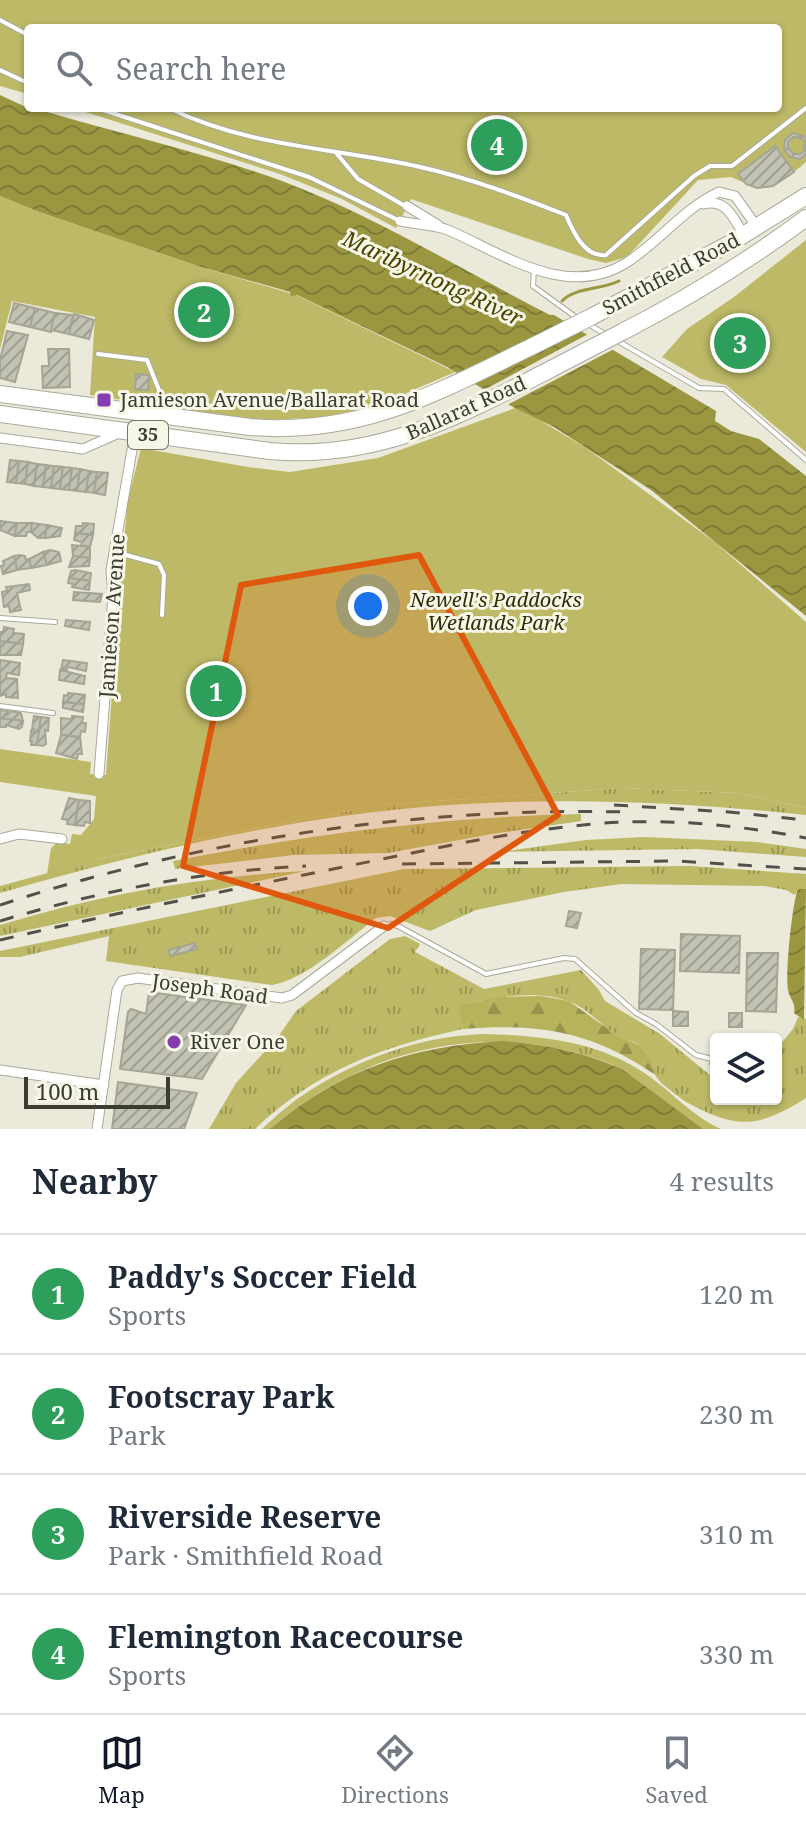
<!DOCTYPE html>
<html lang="en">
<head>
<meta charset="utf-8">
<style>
  :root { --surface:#fff; --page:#f2f2f3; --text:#1f2937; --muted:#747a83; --line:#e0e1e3; --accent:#111827 }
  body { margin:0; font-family:"Noto Serif",serif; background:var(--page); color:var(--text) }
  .controls { position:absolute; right:24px; bottom:24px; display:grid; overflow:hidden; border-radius:8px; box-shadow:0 2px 6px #0004 }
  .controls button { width:72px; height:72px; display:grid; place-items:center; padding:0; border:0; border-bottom:2px solid var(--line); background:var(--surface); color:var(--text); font:40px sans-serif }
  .scale { position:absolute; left:24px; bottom:20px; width:146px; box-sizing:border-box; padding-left:8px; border:4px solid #3c3c35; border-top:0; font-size:22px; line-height:28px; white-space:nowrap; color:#3c3c35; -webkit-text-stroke:6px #f7f7e7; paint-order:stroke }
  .you { position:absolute; left:368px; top:606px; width:28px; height:28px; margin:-20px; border:6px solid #fff; border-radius:50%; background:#1a73e8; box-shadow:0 0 0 12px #1a73e833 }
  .badge { display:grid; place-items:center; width:52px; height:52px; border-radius:50%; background:var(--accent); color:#fff; font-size:26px; font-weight:700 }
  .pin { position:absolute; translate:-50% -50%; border:4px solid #fff; box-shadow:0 2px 8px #0006 }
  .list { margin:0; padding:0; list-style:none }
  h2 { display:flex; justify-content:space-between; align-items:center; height:104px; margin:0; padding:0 32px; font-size:34px }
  h2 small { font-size:26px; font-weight:400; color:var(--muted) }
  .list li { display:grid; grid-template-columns:52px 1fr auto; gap:24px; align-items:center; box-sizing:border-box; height:120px; padding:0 32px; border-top:2px solid var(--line) }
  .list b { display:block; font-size:30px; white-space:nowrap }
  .list p { margin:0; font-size:26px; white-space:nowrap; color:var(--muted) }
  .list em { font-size:26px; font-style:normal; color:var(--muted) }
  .icon { flex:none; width:44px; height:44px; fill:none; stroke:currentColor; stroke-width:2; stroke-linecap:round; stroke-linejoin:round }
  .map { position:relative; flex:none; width:806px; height:1129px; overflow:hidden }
  .search { position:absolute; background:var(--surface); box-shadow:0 2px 6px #0004; left:24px; right:24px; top:24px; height:88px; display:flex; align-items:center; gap:20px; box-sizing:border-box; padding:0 28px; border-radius:8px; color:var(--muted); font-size:30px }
  .sheet { height:584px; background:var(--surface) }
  nav { display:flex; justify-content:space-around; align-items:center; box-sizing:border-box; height:112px; border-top:2px solid var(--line); background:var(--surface); font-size:22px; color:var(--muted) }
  nav a { display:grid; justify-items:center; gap:4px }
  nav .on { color:var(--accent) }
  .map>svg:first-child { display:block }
  .grass { fill:url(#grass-tufts) }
  .forest { fill:url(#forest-firs) }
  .park { fill:#bdb967 }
  .water { fill:url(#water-waves) }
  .pier { fill:#eae9da }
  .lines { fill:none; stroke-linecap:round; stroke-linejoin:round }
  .stream { stroke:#9b9640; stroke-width:3 }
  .building { fill:url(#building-hatch); stroke:#a5a596; stroke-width:2; fill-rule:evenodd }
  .lane-casing { stroke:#aaaa9b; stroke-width:6 }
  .street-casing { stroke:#aaaa9b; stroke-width:11 }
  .highway-casing { stroke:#aaaa9b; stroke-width:18 }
  .lane { stroke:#fff; stroke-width:4 }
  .street { stroke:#fff; stroke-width:9 }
  .highway { stroke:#fff; stroke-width:16 }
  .rail { stroke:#515149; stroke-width:3; stroke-dasharray:14 14; stroke-linecap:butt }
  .highway-bridge-casing { stroke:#aaaa9b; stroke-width:18; stroke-linecap:butt }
  .highway-bridge { stroke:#fff; stroke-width:16 }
  .marked { fill:#df580e; fill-opacity:0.2; stroke:#df580e; stroke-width:6; stroke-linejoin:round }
  .poi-dot { fill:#853cae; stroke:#f7f7e7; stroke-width:3 }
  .labels { text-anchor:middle; stroke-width:6; stroke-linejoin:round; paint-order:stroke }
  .shield { fill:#f7f7e7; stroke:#74746a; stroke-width:2 }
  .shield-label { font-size:18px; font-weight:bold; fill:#3c3c35 }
  .street-label { font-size:20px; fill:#3c3c35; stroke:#f7f7e7 }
  .poi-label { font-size:20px; fill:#3c3c35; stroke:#f7f7e7; text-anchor:start }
  .park-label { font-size:20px; font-style:italic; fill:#302e07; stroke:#f7f7e7 }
  .water-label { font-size:22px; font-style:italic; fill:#494500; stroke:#f7f7e7 }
</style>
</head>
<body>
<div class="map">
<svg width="806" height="1129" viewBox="0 0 806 1129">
  <defs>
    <pattern id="grass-tufts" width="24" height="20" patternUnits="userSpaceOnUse" patternTransform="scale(2)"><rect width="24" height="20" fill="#bdb967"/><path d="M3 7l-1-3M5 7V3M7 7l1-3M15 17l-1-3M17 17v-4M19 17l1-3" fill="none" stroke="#9b9856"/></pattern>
    <pattern id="forest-firs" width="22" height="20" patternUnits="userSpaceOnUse" patternTransform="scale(2)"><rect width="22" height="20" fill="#b7b35d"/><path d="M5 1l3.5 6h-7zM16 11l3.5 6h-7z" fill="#96934e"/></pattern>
    <pattern id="water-waves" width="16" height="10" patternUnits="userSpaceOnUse" patternTransform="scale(2)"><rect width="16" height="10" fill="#9b9640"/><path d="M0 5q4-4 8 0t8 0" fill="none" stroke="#807c36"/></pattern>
    <pattern id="building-hatch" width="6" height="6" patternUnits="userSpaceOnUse" patternTransform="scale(2)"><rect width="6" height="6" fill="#c2c2b3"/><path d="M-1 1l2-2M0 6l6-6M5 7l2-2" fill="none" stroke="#9f9f92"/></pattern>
  </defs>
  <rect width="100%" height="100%" fill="#eae9da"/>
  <g class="grass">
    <path d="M622,788L738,793L806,808V815C660,799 512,795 366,813C241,829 120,858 0,893V886L103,858L379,805Z"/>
    <path d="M581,814V821L492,834L388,853L294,855L175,869L173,861C312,834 439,817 581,814Z"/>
    <polygon points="644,837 757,842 806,849 806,857 698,849 498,852 586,840"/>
    <path d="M690,866L806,874V889H798L795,895L786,890L764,886L621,884L564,892L476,910L430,931L390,916L376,918C347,940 307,979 272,985L106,961L109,936L20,957H0V951L404,869Z"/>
    <path d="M306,871L0,936V925C99,895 202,876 306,871Z"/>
    <path d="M405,936L420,944L415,952L484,989L581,970L599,990L605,1001L660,1034L716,1080V1099H776V1050L793,1029L798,1017L806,1019V1098C757,1129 736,1129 686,1102C677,1095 659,1084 654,1073C649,1065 650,1053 641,1046C635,1041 625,1040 618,1036C601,1026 588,1008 568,1001C534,989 493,998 459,1005L463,1029C381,1047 317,1070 255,1129H209L236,1083L278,1037L296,1011L390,939Z"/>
    <path d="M487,1034C543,1036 598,1041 646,1074C672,1092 692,1116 721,1129H702L622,1069C503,1016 367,1044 270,1129H262C274,1118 287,1106 300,1097C354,1060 422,1035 487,1034Z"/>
  </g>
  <path class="forest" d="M541,996L569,1001L618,1036L642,1046L651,1060L654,1074C591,1031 538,1023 463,1029L458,1005L499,997Z"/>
  <g class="park">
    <polygon points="0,0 806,0 806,162 794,172 757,188 731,177 698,180 627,257 606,263 588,259 411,199 396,228 342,199 280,174 73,108 778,108 778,28 28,28 28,94 0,86"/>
    <polygon points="0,196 42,213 198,266 296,295 455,372 402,395 371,404 369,408 318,418 255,420 90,395 95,317 12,301 0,349"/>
    <polygon points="806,240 806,452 726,385 701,379 662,357 687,329 734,297"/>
    <polygon points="518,407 586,448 716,543 806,622 806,808 738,793 622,788 379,805 103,858 47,874 51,848 58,842 70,844 72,834 81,835 94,819 96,796 0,782 0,749 91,762 90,774 106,775 118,613 116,568 123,549 128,500 141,448 248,467 290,472 378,458"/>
  </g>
  <g class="water">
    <path d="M0,95L28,108H48L47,112C125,135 205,153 282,181C375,216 462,270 550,315H554L716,411L715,421L731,431L759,439L806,476V616L651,490L554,427L513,407L447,367L297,295L291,296L290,292L198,266L42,213L0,196Z"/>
    <path d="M798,889H806L804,1020L794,1013C796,1002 790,1000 788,990C785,976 792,903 798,889Z"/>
    <path d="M503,1041C545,1044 584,1052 622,1069L703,1129H270C339,1069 413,1046 503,1041Z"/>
  </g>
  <polygon class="pier" points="590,333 616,348 505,406 480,392"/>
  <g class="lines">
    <path class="stream" d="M562,301C575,287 601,290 619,281"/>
  </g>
  <g class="building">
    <path d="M793,133L806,137V155L800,159L790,157L784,149L785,140ZM793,137L802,138L805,142L804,151L800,154H794L788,148V142Z"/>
    <polygon points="775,146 794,172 773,186 757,188 746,184 738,174"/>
    <polygon points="14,303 35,308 30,327 9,322"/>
    <polygon points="35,308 55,313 51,332 30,327"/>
    <polygon points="55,313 73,315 69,334 51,330"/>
    <polygon points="74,314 94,320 89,339 69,334"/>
    <polygon points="7,331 28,335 15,382 0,378 0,360"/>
    <polygon points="48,349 69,349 70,387 43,388 42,366 49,366"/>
    <polygon points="136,374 149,375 148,390 135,389"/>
    <polygon points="10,460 19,461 16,483 7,482"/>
    <polygon points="19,461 28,462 25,484 16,483"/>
    <polygon points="28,462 37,464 34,486 25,484"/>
    <polygon points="37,464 46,465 43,487 34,486"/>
    <polygon points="46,465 54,466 51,488 43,487"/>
    <polygon points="54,466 63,467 60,489 51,488"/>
    <polygon points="63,467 72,468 69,490 60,489"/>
    <polygon points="72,468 80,469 77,491 69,490"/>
    <polygon points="80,469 89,471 86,492 77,491"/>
    <polygon points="89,471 97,472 94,493 86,492"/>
    <polygon points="97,472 108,473 105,495 94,493"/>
    <polygon points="0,521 17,523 15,536 0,530"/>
    <polygon points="17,523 32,523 31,532 27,532 26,536 15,536"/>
    <polygon points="32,523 47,525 45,538 38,538 31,532"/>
    <polygon points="83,523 94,524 93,535 75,533 76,526 82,526"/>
    <polygon points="47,525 62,528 60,536 45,538"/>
    <polygon points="75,533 93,535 90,547 81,546 82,542 74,540"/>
    <polygon points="72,545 90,547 90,558 73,556"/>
    <polygon points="50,550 59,552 61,561 47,565 43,552"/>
    <polygon points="43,552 47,565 31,568 29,559"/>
    <polygon points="20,555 25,556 26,560 29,559 31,568 17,570 14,556"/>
    <polygon points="14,556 17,570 3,574 1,566 4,565 3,561"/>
    <polygon points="73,556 90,558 89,566 69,567"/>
    <polygon points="75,570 91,573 90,581 69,578 71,571"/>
    <polygon points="69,578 90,581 89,590 72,587 73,584 68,583"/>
    <polygon points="29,584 30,590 17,593 21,610 10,612 9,606 4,607 2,592 7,591 6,587"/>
    <polygon points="74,592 102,594 100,602 73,600"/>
    <polygon points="66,620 90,622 89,630 65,626"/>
    <polygon points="4,627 14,629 13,633 24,634 23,644 0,641 0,632 3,632"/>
    <polygon points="0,641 23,644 21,655 0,655"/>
    <polygon points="0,660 20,663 19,675 7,673 6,678 17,679 18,698 6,697 6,694 0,696"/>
    <polygon points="63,660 87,663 86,671 68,667 67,670 61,670"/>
    <polygon points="60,670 85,676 84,684 59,680"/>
    <polygon points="68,693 85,695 84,704 63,702 64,695 68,696"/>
    <polygon points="63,702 84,704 83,712 63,708"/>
    <polygon points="0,710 8,711 8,714 11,711 21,713 23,721 0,718"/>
    <polygon points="34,716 41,717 37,745 31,745 32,741 30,741 31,731 34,732 34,729 32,729"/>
    <polygon points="72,716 83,717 82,723 86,723 85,732 81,731 80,737 61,735 61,718 72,719"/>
    <polygon points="41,717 49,718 48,731 45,730 46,744 43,746 37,745"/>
    <polygon points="0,718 23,721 22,727 19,729 6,725 6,727 0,727"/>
    <polygon points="61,735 80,737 82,754 78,754 77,759 56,753"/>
    <polygon points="69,798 79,800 75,825 67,824 68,820 62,819"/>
    <polygon points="79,800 90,801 90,823 85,822 84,826 75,825"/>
    <polygon points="569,911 581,913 577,928 566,926"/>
    <polygon points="681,934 740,936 739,973 680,971"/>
    <polygon points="195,943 197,949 170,956 169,950"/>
    <polygon points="641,949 675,950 673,1010 639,1009"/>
    <polygon points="747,953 778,953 776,1012 746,1011"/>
    <polygon points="149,992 246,1005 202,1079 120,1069 128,1012 131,1009 146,1014"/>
    <polygon points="673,1011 688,1012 688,1026 673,1026"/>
    <rect x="729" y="1013" width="13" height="14"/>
    <polygon points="118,1082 197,1093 184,1129 112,1129"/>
  </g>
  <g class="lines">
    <defs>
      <g id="lane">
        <polyline points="0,20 28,35"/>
        <polyline points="0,70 28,83"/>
        <polyline points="97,108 309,177 400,221"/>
        <path d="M169,108C247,147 337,148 420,167C470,178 520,197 566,215C573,232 585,258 606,255L694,176L710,166H732L806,108"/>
        <polyline points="337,154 358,179 405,206"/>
        <polyline points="534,269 533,286 577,318"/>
        <polyline points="588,324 605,334"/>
        <polyline points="616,340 699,388 724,389 806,460"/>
        <polyline points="98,354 147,360 161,395 159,409"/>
        <polyline points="115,552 159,564 164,575 162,615"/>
        <polyline points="0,618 55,622"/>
        <polyline points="0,706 53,713"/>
        <polyline points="384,926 391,924 398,926 486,974 564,958 575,959 636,1013 656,1024 696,1055 712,1059"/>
        <polyline points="716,1053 712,1063 716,1070"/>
      </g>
      <g id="street">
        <path d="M703,204C727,198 733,218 744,235"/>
        <polyline points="407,206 438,225"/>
        <path d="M400,221C416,225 433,224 448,230C504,254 566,300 626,263C659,242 684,208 719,192L735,196L757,227"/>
        <polyline points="0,438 83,449 119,433"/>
        <polyline points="99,774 113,596 111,570 135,433 142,413"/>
        <polyline points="0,839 19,834 62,839"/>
        <polyline points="0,1070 104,1085"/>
        <polyline points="97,1129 117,990 122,981 138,978 282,998 292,995 384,926"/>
      </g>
      <g id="highway">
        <polyline points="591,317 729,244 806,196"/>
        <path d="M622,332C687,299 748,261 806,218"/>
        <path d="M0,394L250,427C361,436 436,393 533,346"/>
        <path d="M0,414L270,451C376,461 460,416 551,369"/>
      </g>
    </defs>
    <use href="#lane" class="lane-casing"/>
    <use href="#street" class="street-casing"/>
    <use href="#highway" class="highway-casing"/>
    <use href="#lane" class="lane"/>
    <use href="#street" class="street"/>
    <use href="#highway" class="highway"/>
    <g class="rail">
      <polyline points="614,805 729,812 806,820"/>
      <polyline points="402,864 677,861 806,869"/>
      <path d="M0,905C202,839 415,807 627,812"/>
      <path d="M0,921C100,891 202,871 306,866"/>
      <path d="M0,940C112,914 225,891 338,868C419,852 500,833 583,825C657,817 732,824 806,838"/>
    </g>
    <defs>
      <g id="highway-bridge">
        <polyline points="533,346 591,317"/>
        <polyline points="551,369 622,332"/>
      </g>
    </defs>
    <use href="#highway-bridge" class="highway-bridge-casing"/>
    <use href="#highway-bridge" class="highway-bridge"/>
  </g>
  <path class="marked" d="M419,555L558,815L388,928L183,866L241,585Z"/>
  <g class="poi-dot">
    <rect x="96" y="392" width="16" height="16" rx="4"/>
    <circle cx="174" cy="1042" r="8"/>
  </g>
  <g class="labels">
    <rect class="shield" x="128" y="421" width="40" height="28" rx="6"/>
    <g class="shield-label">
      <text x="148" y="441">35</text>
    </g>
    <g class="street-label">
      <text transform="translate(671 274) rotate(-28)" y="7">Smithfield Road</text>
      <text transform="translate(466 408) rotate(-24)" y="7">Ballarat Road</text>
      <text transform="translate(112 616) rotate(-86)" y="7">Jamieson Avenue</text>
      <text transform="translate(210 989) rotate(8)" y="7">Joseph Road</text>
    </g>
    <g class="poi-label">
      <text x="120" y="407">Jamieson Avenue/Ballarat Road</text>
      <text x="190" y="1049">River One</text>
    </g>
    <g class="park-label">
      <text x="496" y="607">Newell's Paddocks<tspan x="496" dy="23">Wetlands Park</tspan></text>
    </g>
    <g class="water-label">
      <text transform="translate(433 278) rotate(25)" y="8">Maribyrnong River</text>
    </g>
  </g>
</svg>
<div class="controls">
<button><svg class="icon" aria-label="layers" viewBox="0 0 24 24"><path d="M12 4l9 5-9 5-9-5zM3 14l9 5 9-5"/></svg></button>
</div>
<div class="scale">100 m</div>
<div class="you"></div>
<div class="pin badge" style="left:216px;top:691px;background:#2e9e5b">1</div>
<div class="pin badge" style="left:204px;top:312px;background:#2e9e5b">2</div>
<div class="pin badge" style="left:740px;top:343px;background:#2e9e5b">3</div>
<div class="pin badge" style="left:497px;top:145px;background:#2e9e5b">4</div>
<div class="search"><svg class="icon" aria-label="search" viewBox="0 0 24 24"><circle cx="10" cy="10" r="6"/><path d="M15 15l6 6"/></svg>Search here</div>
</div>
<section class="sheet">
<h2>Nearby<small>4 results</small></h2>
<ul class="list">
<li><span class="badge" style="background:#2e9e5b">1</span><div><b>Paddy's Soccer Field</b><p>Sports</p></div><em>120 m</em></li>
<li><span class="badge" style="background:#2e9e5b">2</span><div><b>Footscray Park</b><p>Park</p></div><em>230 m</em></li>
<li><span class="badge" style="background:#2e9e5b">3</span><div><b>Riverside Reserve</b><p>Park · Smithfield Road</p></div><em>310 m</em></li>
<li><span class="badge" style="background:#2e9e5b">4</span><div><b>Flemington Racecourse</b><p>Sports</p></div><em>330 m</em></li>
</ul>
</section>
<nav>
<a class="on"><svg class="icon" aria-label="map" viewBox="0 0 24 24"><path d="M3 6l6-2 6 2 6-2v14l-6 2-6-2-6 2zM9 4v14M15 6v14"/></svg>Map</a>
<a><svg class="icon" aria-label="directions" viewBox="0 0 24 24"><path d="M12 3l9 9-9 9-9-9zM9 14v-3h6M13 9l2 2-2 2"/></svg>Directions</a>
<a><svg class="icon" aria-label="saved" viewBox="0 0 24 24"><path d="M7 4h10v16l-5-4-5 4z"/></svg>Saved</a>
</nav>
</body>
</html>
